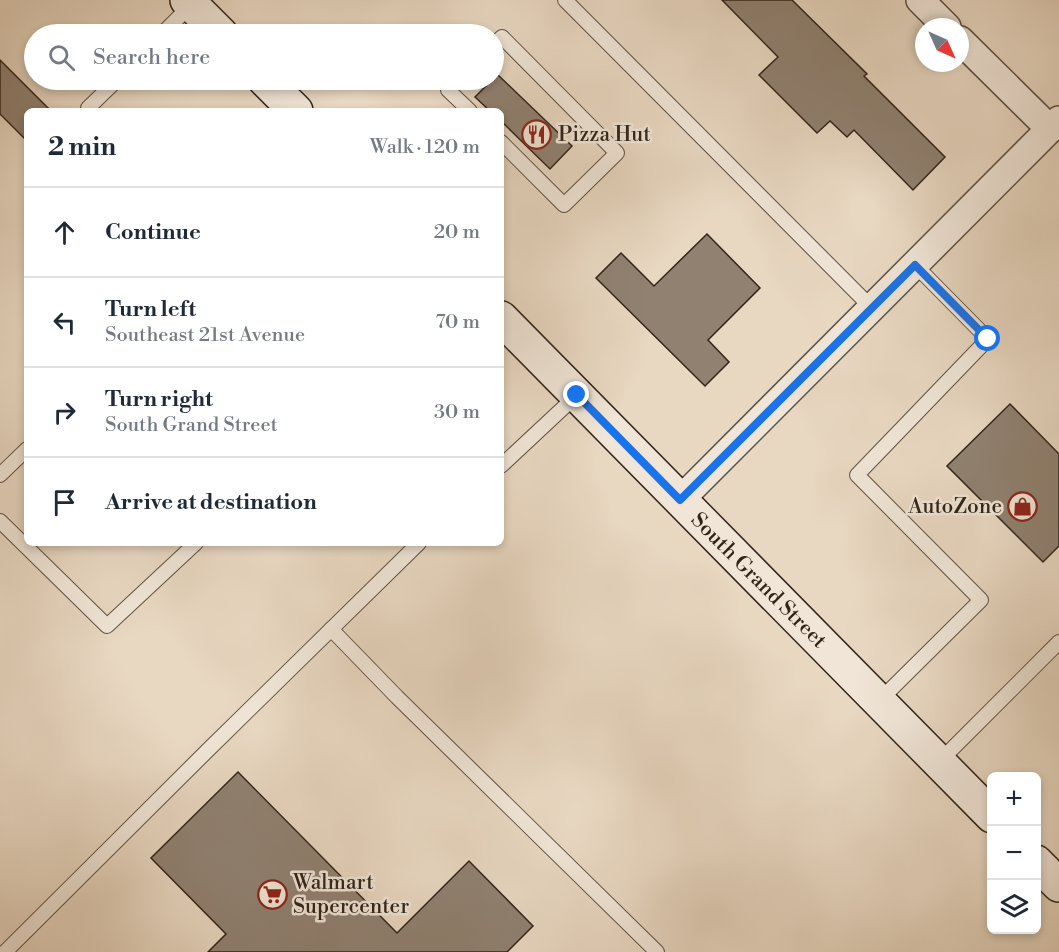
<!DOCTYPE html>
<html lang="en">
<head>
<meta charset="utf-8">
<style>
  :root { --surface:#fff; --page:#f2f2f3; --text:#1f2937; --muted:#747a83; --line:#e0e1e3 }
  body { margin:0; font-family:"Libre Bodoni",serif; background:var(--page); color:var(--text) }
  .controls { position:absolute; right:18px; bottom:18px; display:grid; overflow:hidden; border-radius:9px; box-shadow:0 3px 9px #0003 }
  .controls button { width:54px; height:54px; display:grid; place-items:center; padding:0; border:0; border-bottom:2px solid var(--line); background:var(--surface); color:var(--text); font:30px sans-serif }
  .compass { position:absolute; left:915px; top:18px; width:54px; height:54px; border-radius:50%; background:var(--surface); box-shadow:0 3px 9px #0003; rotate:135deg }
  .stop { position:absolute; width:18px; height:18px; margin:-14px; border:4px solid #1a73e8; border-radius:50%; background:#fff }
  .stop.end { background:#1a73e8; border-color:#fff; box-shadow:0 2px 6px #0008 }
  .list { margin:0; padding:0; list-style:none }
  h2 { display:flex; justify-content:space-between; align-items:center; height:78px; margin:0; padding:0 24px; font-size:26px }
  h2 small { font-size:20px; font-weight:400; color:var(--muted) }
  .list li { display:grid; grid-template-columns:39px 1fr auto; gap:18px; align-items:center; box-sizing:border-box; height:90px; padding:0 24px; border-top:2px solid var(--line) }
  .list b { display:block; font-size:22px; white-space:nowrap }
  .list p { margin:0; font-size:20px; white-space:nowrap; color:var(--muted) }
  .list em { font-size:20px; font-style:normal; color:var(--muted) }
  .icon { flex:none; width:33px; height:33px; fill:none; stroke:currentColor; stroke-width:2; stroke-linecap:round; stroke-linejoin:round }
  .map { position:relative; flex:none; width:1059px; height:952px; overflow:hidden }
  .search { position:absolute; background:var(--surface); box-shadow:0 3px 9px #0003; left:24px; top:24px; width:480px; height:66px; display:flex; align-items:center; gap:15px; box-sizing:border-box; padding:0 21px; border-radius:33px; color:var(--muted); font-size:22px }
  .panel { position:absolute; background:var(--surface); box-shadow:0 3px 9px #0003; left:24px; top:108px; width:480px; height:438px; border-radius:9px }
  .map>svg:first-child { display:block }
  .building { fill:#908171; stroke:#31241a; stroke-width:1.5 }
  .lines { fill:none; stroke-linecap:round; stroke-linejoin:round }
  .service-casing { stroke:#5f5144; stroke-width:16 }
  .minor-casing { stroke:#5f5144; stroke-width:30 }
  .secondary-casing { stroke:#31241a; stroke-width:36 }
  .service { stroke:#f0e5d7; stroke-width:14 }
  .minor { stroke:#f0e5d7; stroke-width:27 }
  .secondary { stroke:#f0e5d7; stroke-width:33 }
  .route { stroke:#1a73e8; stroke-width:8 }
  .labels { text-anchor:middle; stroke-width:5; stroke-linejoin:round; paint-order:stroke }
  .poi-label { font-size:21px; fill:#31241a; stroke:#f0e5d7; text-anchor:start }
  .street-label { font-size:21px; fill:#31241a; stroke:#f0e5d7 }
</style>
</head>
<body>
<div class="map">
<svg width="1059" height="952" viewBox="0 0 1059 952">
  <rect width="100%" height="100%" fill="#e8d7c1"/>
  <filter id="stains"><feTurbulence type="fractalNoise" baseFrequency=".00333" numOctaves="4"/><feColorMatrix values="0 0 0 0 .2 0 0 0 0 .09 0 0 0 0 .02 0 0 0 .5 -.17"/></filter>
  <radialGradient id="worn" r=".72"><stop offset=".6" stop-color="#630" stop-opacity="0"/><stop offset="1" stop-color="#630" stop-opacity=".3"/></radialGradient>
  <g class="building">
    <polygon points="722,0 792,0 867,74 864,76 945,157 913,190 854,130 847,137 830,121 817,133 759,75 778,57"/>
    <polygon points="0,60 51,111 27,111 27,141 0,114"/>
    <polygon points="497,74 572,146 550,169 501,121 501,111 490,111 475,97 492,80 494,80"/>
    <polygon points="707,234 760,288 708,340 729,362 705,386 596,278 621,253 654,286"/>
    <polygon points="1010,404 1059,454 1059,546 1043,562 947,466"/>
    <polygon points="238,772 397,933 469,861 533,926 507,952 208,952 226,934 151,858"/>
  </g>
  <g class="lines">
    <defs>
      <g id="service">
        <polyline points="565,0 872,308"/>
        <polyline points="162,34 191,5"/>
        <polyline points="494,45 502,37 617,153 564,205 501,142"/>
        <polyline points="458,80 448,90 470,111"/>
        <polyline points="88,108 117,80"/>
        <polyline points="501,466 577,395"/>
        <polyline points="0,475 27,449"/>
        <polyline points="0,521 107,626 196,543"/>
        <polyline points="331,629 397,697 657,952"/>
        <polyline points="879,701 981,600 857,475 988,339 915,265"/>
        <polyline points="939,762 1059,642"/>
        <polyline points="5,952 210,748 419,543"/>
      </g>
      <g id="minor">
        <polyline points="920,0 947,27"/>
        <polyline points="960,40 1050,129"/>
        <polyline points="680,500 1059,120"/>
      </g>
      <g id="secondary">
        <polyline points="187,0 221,34"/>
        <polyline points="265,80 296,111"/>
        <polyline points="501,318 992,816"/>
        <polyline points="1036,862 1059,885"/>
      </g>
    </defs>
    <use href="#service" class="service-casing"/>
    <use href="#minor" class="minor-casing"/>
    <use href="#secondary" class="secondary-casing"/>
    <use href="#service" class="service"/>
    <use href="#minor" class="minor"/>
    <use href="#secondary" class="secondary"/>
  </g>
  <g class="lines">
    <polyline class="route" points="577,395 680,500 915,265 988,339"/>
  </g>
  <defs>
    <symbol id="restaurant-ring" viewBox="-11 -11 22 22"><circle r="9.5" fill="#f0e5d7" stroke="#8f2418" stroke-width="1.5"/><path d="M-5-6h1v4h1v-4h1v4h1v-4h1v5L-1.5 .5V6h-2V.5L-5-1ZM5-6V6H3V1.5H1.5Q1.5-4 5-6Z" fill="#8f2418"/></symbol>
    <symbol id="shop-ring" viewBox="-11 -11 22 22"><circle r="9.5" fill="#f0e5d7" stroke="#8f2418" stroke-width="1.5"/><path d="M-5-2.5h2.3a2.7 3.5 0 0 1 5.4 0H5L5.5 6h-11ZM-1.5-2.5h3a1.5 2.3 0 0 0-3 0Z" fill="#8f2418"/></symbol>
    <symbol id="supermarket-ring" viewBox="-11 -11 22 22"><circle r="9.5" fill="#f0e5d7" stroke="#8f2418" stroke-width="1.5"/><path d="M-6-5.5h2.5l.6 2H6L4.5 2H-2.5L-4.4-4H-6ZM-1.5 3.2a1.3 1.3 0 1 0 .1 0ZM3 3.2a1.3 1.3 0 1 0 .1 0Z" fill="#8f2418"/></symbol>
  </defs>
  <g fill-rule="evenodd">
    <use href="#restaurant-ring" x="520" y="118" width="33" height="33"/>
    <use href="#shop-ring" x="1006" y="490" width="33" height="33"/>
    <use href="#supermarket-ring" x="256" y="878" width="33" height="33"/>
  </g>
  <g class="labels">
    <g class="poi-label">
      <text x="558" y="141">Pizza Hut</text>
      <text x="1002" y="513" text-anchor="end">AutoZone</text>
      <text x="293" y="889">Walmart<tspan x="293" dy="24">Supercenter</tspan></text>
    </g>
    <g class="street-label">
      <text transform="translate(759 580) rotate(45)" y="7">South Grand Street</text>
    </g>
  </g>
  <rect width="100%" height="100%" filter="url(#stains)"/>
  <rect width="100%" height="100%" fill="url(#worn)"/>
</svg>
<div class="controls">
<button>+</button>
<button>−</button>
<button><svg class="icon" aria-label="layers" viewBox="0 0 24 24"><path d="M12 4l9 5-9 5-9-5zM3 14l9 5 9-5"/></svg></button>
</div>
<svg class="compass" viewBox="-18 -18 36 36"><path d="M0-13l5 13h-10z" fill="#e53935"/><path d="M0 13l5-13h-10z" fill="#747a83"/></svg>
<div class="stop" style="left:988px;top:339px"></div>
<div class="stop end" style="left:577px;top:395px"></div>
<div class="search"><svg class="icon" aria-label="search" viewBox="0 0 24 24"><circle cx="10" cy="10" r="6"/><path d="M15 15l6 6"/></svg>Search here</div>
<section class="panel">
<h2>2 min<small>Walk · 120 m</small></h2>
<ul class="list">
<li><svg class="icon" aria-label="ahead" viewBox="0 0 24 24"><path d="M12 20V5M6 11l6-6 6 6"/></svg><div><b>Continue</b></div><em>20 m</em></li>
<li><svg class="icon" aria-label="left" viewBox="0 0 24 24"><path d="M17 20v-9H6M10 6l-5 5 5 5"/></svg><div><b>Turn left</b><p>Southeast 21st Avenue</p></div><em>70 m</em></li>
<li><svg class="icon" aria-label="right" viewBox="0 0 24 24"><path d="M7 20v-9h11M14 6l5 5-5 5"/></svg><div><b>Turn right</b><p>South Grand Street</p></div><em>30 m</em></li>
<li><svg class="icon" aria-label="arrive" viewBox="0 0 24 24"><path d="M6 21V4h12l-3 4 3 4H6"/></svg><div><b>Arrive at destination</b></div></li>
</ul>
</section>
</div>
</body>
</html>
